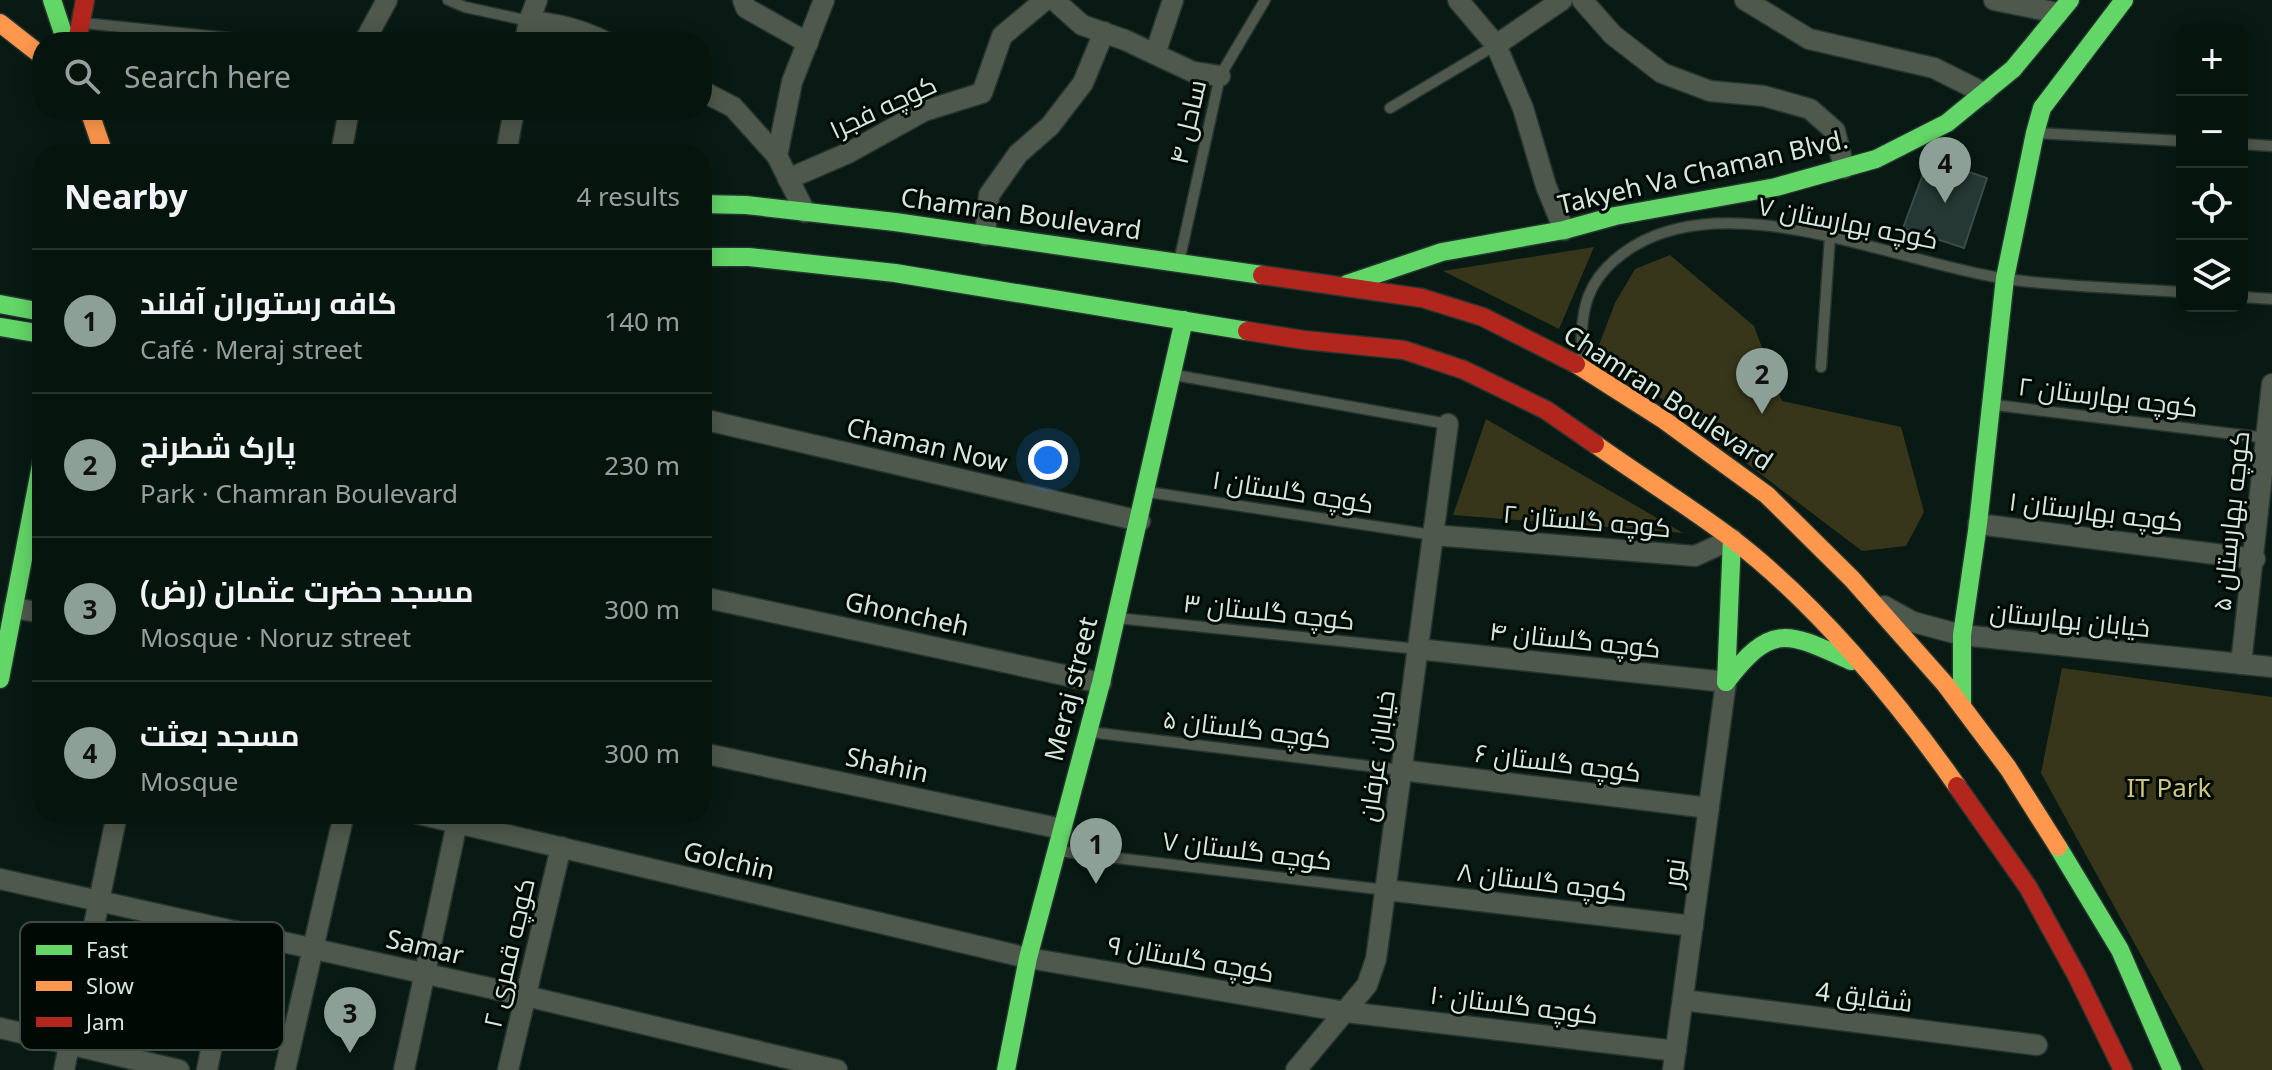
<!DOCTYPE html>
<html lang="en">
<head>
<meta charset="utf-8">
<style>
  :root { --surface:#06140e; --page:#14211c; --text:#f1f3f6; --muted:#989e9e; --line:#27332e; --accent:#8da097 }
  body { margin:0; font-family:"Noto Sans",Cairo,sans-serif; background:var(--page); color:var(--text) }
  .controls { position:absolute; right:24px; top:24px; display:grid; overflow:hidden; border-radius:16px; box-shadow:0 4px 20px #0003 }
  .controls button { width:72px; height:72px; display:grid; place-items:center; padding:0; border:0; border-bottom:2px solid var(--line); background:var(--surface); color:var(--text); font:40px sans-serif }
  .you { position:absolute; left:1048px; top:460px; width:28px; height:28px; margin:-20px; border:6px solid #fff; border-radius:50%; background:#1a73e8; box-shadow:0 0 0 12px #1a73e833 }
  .badge { display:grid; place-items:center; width:52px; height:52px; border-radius:50%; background:var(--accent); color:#111; font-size:26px; font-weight:700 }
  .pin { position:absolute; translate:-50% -66px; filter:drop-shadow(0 2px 4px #0008) }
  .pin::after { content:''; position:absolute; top:42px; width:28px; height:24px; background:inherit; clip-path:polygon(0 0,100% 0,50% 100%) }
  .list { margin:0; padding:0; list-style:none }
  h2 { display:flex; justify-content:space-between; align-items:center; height:104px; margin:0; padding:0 32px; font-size:34px }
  h2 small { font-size:26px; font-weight:400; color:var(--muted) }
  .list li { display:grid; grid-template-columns:52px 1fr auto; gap:24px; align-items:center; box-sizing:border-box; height:144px; padding:0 32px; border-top:2px solid var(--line) }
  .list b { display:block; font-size:30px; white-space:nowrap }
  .list p { margin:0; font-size:26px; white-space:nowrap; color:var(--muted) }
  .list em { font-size:26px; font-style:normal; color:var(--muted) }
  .icon { flex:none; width:44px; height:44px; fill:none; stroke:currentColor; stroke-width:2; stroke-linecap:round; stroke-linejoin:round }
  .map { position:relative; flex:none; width:2272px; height:1070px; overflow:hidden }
  .search { position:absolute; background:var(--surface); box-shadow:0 4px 20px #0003; left:32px; top:32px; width:680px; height:88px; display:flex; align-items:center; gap:20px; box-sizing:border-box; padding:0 28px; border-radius:32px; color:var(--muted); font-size:30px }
  .panel { position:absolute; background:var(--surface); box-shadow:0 4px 20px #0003; left:32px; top:144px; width:680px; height:680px; border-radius:32px }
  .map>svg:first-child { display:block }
  .green { fill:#38361a }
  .building { fill:#263834; stroke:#3a4b48; stroke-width:2 }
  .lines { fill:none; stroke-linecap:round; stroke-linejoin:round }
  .lane-casing { stroke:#26352f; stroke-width:13 }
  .street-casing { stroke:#26352f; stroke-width:23 }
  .fast-casing { stroke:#26352f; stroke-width:21 }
  .slow-casing { stroke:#26352f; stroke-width:21 }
  .jam-casing { stroke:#26352f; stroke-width:21 }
  .lane { stroke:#4f584d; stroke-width:10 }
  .street { stroke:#4f584d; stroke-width:20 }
  .fast { stroke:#63d668; stroke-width:18 }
  .slow { stroke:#ff974d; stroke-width:18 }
  .jam { stroke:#b3261e; stroke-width:18 }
  .labels { text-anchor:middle; stroke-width:6; stroke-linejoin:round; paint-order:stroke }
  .street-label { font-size:26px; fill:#d4e8de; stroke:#000904 }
  .park-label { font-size:26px; fill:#d0c67f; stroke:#000904 }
  .key { fill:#000904; stroke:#404c45; stroke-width:2 }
  .key-label { font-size:22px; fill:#d4e8de }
</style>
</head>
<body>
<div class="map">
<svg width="2272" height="1070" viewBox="0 0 2272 1070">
  <rect width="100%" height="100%" fill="#081a13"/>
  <g class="green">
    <polygon points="1594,247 1559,329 1443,271"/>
    <polygon points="1670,255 1754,326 1782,401 1901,427 1924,512 1906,546 1862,551 1597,350 1615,303 1635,269"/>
    <polygon points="1486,419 1683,533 1453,515"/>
    <polygon points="2062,668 2272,697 2272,1070 2204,1070 2041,773"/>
  </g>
  <polygon class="building" points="1929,158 1987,178 1964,248 1903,228"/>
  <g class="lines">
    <defs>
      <g id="lane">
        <polyline points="448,0 465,7 529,21"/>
        <polyline points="83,23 268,42"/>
        <polyline points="1390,108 1496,45"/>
        <polyline points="2036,133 2182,141"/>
        <polyline points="2242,144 2272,146"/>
        <polyline points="1179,262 1220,76 1265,0"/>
        <polyline points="2242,297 2272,299"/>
        <path d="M1582,364C1579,310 1585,276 1634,246C1735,185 1900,264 2007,279C2064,287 2124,288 2182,292"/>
        <polyline points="1821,367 1830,236"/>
        <polyline points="1175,375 1448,424"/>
        <polyline points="1995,405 2267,438"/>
        <polyline points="1148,492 1433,535"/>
        <polyline points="1117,618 1418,649"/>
        <polyline points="1090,732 1401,770"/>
        <polyline points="1058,851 1386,890"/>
      </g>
      <g id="street">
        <polyline points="743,0 746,8 808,43"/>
        <polyline points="1054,0 1082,25 1125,40 1193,72 1220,76"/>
        <polyline points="1458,0 1496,45 1523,108 1546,186 1564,230"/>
        <polyline points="1582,0 1613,35 1662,73 1710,91 1764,96 1810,109 1835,131 1844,168"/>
        <polyline points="1745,0 1809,39 1934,68 1984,93"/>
        <polyline points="1994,0 2058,13"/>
        <path d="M529,21C558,24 580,29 606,42"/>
        <polyline points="364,42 387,0"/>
        <polyline points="525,42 529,21 537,0"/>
        <polyline points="1496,45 1562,0"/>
        <polyline points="1155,54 1173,0"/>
        <polyline points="702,91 733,107 777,156 805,212"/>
        <polyline points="341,154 349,110"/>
        <polyline points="506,154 514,110"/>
        <polyline points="777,156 792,82 824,0"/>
        <polyline points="788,179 848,153 924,111 982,93 1002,36 1045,0"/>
        <polyline points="985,235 989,195 1018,154 1050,126 1083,83 1104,32"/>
        <polyline points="702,419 1140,521"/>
        <polyline points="1978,524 2255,559"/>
        <polyline points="1433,535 1695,556 1732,539"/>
        <polyline points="702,597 1101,683"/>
        <polyline points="1884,606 1913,622 1962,635 2272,667"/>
        <polyline points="14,608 42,613"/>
        <polyline points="1418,649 1726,682 1673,1070"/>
        <polyline points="2241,664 2272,384"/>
        <polyline points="702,753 1062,829"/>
        <polyline points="1401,770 1709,808"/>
        <polyline points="419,814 1028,958 1346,1012 1676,1051"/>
        <polyline points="0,879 526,996 837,1070"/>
        <polyline points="1386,890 1693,926"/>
        <polyline points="1683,1000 2037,1045"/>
        <polyline points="0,1028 179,1070"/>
        <polyline points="64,1070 117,814"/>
        <polyline points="207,1070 235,931"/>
        <polyline points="285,1070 344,814"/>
        <polyline points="404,1070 457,823"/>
        <polyline points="508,1070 561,847"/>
        <polyline points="1296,1070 1367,985 1376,959 1448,424"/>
      </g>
      <g id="fast">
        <polyline points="52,0 66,42"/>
        <polyline points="702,204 746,205 895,222 1262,275"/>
        <polyline points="702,257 749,257 895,273 1247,331"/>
        <polyline points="1347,284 1442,252 1564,230 1615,216 1776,187 1876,159 1947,123 2013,69 2070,0"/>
        <polyline points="0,304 42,312"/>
        <polyline points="0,327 42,334"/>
        <polyline points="0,679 42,460"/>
        <path d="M1726,682C1772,622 1787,632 1851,661"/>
        <polyline points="1726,682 1732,539"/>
        <polyline points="1962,706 1962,635 1978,524 2005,278 2035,133 2042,108 2124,0"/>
        <polyline points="2058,847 2120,950 2172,1070"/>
        <polyline points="1006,1070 1028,958 1101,683 1184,320"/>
      </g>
      <g id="slow">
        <polyline points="0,23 42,56"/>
        <polyline points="89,110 104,154"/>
        <polyline points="1576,364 1664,420 1767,495 1852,579 1945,684 2008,768 2058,847"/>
        <path d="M1595,444C1640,476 1687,505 1731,538C1814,601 1897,700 1957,786"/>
      </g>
      <g id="jam">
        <polyline points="77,42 85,0"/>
        <polyline points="1262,275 1422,298 1483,317 1576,364"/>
        <polyline points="1247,331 1304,340 1404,350 1464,370 1546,410 1595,444"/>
        <polyline points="1957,786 2028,887 2077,976 2123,1070"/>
      </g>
    </defs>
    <use href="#lane" class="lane-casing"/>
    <use href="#street" class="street-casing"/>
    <use href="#fast" class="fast-casing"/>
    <use href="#slow" class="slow-casing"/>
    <use href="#jam" class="jam-casing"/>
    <use href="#lane" class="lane"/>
    <use href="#street" class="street"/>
    <use href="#fast" class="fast"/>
    <use href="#slow" class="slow"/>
    <use href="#jam" class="jam"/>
  </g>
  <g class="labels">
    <g class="street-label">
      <text transform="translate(883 107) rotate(-25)" y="9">کوچه فجر۱</text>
      <text transform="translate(1188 122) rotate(-77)" y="9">ساحل ۴</text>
      <text transform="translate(1703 172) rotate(-13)" y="9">Takyeh Va Chaman Blvd.</text>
      <text transform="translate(1021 214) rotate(8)" y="9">Chamran Boulevard</text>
      <text transform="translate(1848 223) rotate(11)" y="9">کوچه بهارستان ۷</text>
      <text transform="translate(2108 397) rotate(7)" y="9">کوچه بهارستان ۲</text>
      <text transform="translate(1668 398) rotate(33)" y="9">Chamran Boulevard</text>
      <text transform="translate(927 445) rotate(13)" y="9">Chaman Now</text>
      <text transform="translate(1293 492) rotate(9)" y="9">کوچه گلستان ۱</text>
      <text transform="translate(2096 512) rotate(7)" y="9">کوچه بهارستان ۱</text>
      <text transform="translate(1587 521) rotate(5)" y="9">کوچه گلستان ۲</text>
      <text transform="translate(2231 521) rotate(-84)" y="9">کوچه بهارستان ۵</text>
      <text transform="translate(1269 612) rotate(6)" y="9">کوچه گلستان ۳</text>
      <text transform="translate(907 614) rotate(12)" y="9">Ghoncheh</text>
      <text transform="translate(2070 620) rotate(6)" y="9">خیابان بهارستان</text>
      <text transform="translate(1575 640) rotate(6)" y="9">کوچه گلستان ۴</text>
      <text transform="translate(1071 689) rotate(-76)" y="9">Meraj street</text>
      <text transform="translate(1247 729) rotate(7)" y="9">کوچه گلستان ۵</text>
      <text transform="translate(1377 756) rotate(-82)" y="9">خیابان عرفان</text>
      <text transform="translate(1558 763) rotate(7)" y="9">کوچه گلستان ۶</text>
      <text transform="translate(887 765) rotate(12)" y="9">Shahin</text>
      <text transform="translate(1247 851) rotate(7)" y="9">کوچه گلستان ۷</text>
      <text transform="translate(729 861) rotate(13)" y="9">Golchin</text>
      <text transform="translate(1674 873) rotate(-82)" y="9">نور</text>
      <text transform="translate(1542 882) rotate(7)" y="9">کوچه گلستان ۸</text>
      <text transform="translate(425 947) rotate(13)" y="9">Samar</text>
      <text transform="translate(509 953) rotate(-77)" y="9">کوچه قمری ۲</text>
      <text transform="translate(1191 959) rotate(10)" y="9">کوچه گلستان ۹</text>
      <text transform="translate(1864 997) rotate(7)" y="9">شقایق 4</text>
      <text transform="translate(1514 1005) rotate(7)" y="9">کوچه گلستان ۱۰</text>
    </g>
    <g class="park-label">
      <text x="2169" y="797">IT Park</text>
    </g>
  </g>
  <rect x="20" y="922" width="264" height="128" rx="12" class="key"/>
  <rect x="36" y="945" width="36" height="10" fill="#63d668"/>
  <rect x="36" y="981" width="36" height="10" fill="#ff974d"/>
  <rect x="36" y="1017" width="36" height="10" fill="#b3261e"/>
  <g class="key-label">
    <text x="86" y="958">Fast</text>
    <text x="86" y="994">Slow</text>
    <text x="86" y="1030">Jam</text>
  </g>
</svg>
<div class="controls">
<button>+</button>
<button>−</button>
<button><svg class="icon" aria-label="locate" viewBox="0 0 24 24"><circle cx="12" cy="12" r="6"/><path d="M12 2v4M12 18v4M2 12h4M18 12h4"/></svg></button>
<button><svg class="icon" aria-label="layers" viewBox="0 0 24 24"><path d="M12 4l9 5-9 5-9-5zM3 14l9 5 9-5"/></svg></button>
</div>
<div class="you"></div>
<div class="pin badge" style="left:1096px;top:884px">1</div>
<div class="pin badge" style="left:1762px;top:414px">2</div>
<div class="pin badge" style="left:350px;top:1053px">3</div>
<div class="pin badge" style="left:1945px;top:203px">4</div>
<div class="search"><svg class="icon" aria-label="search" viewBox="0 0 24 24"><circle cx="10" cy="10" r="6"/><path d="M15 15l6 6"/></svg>Search here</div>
<section class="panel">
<h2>Nearby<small>4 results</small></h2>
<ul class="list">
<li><span class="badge">1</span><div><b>کافه رستوران آفلند</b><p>Café · Meraj street</p></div><em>140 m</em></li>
<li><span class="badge">2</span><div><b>پارک شطرنج</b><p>Park · Chamran Boulevard</p></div><em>230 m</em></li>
<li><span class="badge">3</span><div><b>مسجد حضرت عثمان (رض)</b><p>Mosque · Noruz street</p></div><em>300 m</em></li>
<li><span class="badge">4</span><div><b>مسجد بعثت</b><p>Mosque</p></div><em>300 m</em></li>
</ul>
</section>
</div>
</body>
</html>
